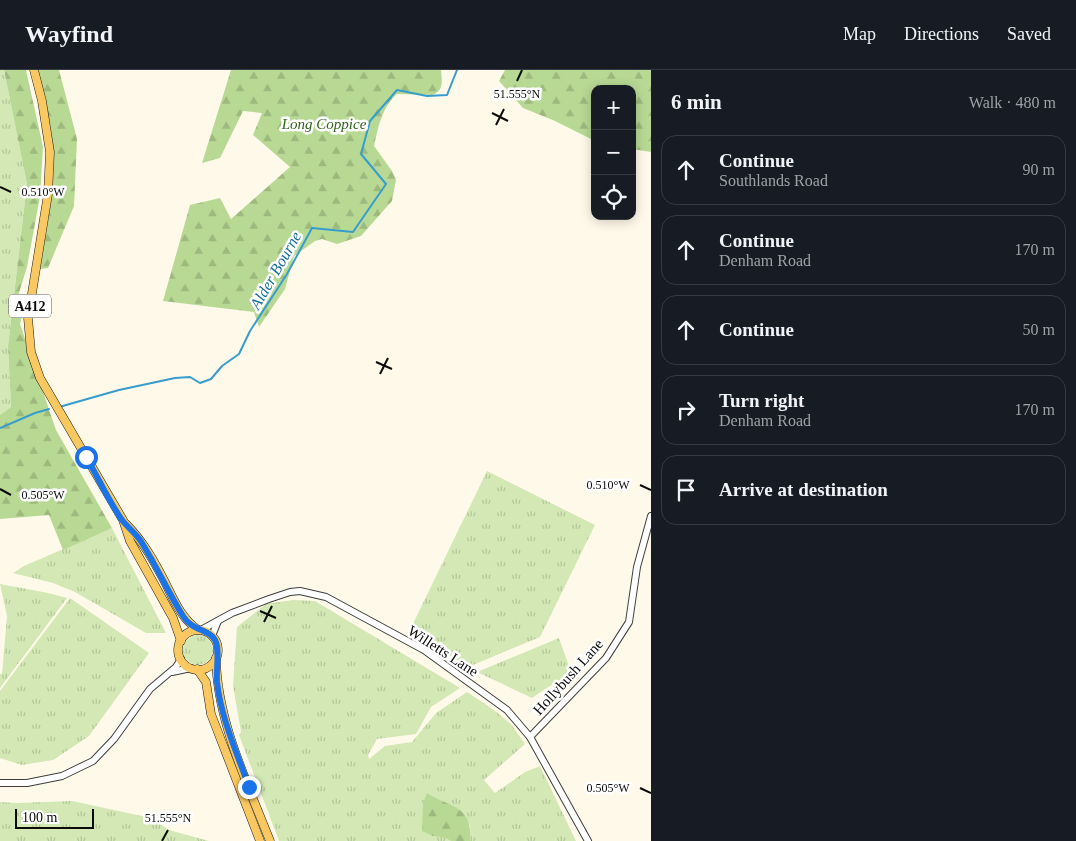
<!DOCTYPE html>
<html lang="en">
<head>
<meta charset="utf-8">
<style>
  :root { --surface:#171b24; --page:#242831; --text:#f1f3f6; --muted:#9ea1a6; --line:#363941 }
  body { margin:0; font-family:"Times New Roman",serif; background:var(--page); color:var(--text) }
  .controls { position:absolute; right:15px; top:15px; display:grid; overflow:hidden; border-radius:10px; box-shadow:0 2px 12px #0003 }
  .controls button { width:45px; height:45px; display:grid; place-items:center; padding:0; border:0; border-bottom:1px solid var(--line); background:var(--surface); color:var(--text); font:25px sans-serif }
  .scale { position:absolute; left:15px; bottom:12px; width:79px; box-sizing:border-box; padding-left:5px; border:2px solid #0b0b0b; border-top:0; font-size:14px; line-height:18px; white-space:nowrap; color:#0b0b0b; -webkit-text-stroke:4px #fff; paint-order:stroke }
  .stop { position:absolute; width:15px; height:15px; margin:-11px; border:4px solid #1a73e8; border-radius:50%; background:#fff }
  .stop.end { background:#1a73e8; border-color:#fff; box-shadow:0 1px 5px #0008 }
  .list { margin:0; padding:0; list-style:none }
  h2 { display:flex; justify-content:space-between; align-items:center; height:65px; margin:0; padding:0 20px; font-size:21px }
  h2 small { font-size:16px; font-weight:400; color:var(--muted) }
  .list li { display:grid; grid-template-columns:32px 1fr auto; gap:15px; align-items:center; box-sizing:border-box; height:70px; margin:0 10px 10px; padding:0 10px; border:1px solid var(--line); border-radius:15px }
  .list b { display:block; font-size:19px; white-space:nowrap }
  .list p { margin:0; font-size:16px; white-space:nowrap; color:var(--muted) }
  .list em { font-size:16px; font-style:normal; color:var(--muted) }
  .icon { flex:none; width:28px; height:28px; fill:none; stroke:currentColor; stroke-width:2; stroke-linecap:round; stroke-linejoin:round }
  .map { position:relative; flex:none; width:651px; height:771px; overflow:hidden }
  header { display:flex; align-items:center; gap:30px; box-sizing:border-box; height:70px; padding:0 25px; background:var(--surface); border-bottom:1px solid var(--line) }
  header strong { font-size:24px }
  nav { display:flex; gap:28px; margin-inline-start:auto; font-size:18px }
  main { display:flex }
  aside { flex:1; background:var(--surface) }
  .map>svg:first-child { display:block }
  .grass { fill:url(#grass-tufts) }
  .forest { fill:url(#forest-firs) }
  .lines { fill:none; stroke-linecap:round; stroke-linejoin:round }
  .stream { stroke:#369dcd; stroke-width:2 }
  .minor-casing { stroke:#3e3e3e; stroke-width:8 }
  .major-casing { stroke:#1c1c1c; stroke-width:9 }
  .minor { stroke:#fff; stroke-width:6 }
  .major { stroke:#f9c860; stroke-width:8 }
  .route { stroke:#1a73e8; stroke-width:6 }
  .ticks { fill:none; stroke:#0b0b0b; stroke-width:2 }
  .labels { text-anchor:middle; stroke-width:5; stroke-linejoin:round; paint-order:stroke }
  .shield { fill:#fff; stroke:#545454; stroke-width:1 }
  .shield-label { font-size:14px; font-weight:bold; fill:#0b0b0b }
  .park-label { font-size:15px; font-style:italic; fill:#30621c; stroke:#fff }
  .street-label { font-size:15px; fill:#0b0b0b; stroke:#fff }
  .water-label { font-size:16px; font-style:italic; fill:#156c9c; stroke:#fff }
  .ticks-label { font-size:12px; text-anchor:middle; fill:#0b0b0b; stroke:#fff; stroke-width:5; stroke-linejoin:round; paint-order:stroke }
</style>
</head>
<body>
<header>
<strong>Wayfind</strong>
<nav><a>Map</a><a>Directions</a><a>Saved</a></nav>
</header>
<main>
<div class="map">
<svg width="651" height="771" viewBox="0 0 651 771">
  <defs>
    <pattern id="grass-tufts" width="24" height="20" patternUnits="userSpaceOnUse" patternTransform="scale(1.25)"><rect width="24" height="20" fill="#d3e8b4"/><path d="M3 7l-1-3M5 7V3M7 7l1-3M15 17l-1-3M17 17v-4M19 17l1-3" fill="none" stroke="#b4c699"/></pattern>
    <pattern id="forest-firs" width="22" height="20" patternUnits="userSpaceOnUse" patternTransform="scale(1.25)"><rect width="22" height="20" fill="#b8d994"/><path d="M5 1l3.5 6h-7zM16 11l3.5 6h-7z" fill="#9db97e"/></pattern>
  </defs>
  <rect width="100%" height="100%" fill="#fff9ea"/>
  <g class="grass">
    <polygon points="0,0 4,0 27,114 8,276 11,337 0,345"/>
    <polygon points="487,401 595,455 540,567 468,597 409,562"/>
    <polygon points="112,458 166,563 146,563 75,522 53,513 13,503 24,496"/>
    <polygon points="0,514 48,523 67,528 0,618 0,604 2,604 7,546"/>
    <polygon points="70,528 149,583 89,666 53,690 22,695 0,688 0,621"/>
    <polygon points="293,530 315,531 460,618 431,637 416,664 377,669 368,685 369,689 385,676 412,672 436,643 467,622 494,640 511,654 525,674 484,710 495,723 525,702 540,696 576,771 471,771 470,756 428,724 433,766 446,767 451,771 279,771 239,665 241,662 233,616 237,557 266,534"/>
    <circle cx="198" cy="580" r="15"/>
    <polygon points="559,568 572,605 548,617 532,628 477,602"/>
    <polygon points="72,731 151,748 169,760 209,771 0,771 0,732 17,733"/>
  </g>
  <g class="forest">
    <polygon points="4,0 26,0 43,77 40,126 27,197 18,226 22,246 20,254 56,360 112,458 63,480 49,445 0,449 0,345 11,337 8,276 27,114"/>
    <path d="M36,0H59L77,69L74,136L48,198L40,199C47,157 57,111 52,68C50,45 42,22 36,0Z"/>
    <path d="M231,0H441C442,11 444,21 432,25L397,24C382,37 378,58 374,76L392,101L396,110L392,131L361,166L337,174L322,169L315,171L294,186L285,219L259,257L254,242L163,231L190,135L220,128L231,149L290,97L253,65L262,43L243,41L220,88L202,93Z"/>
    <polygon points="505,0 651,0 651,82 632,79 632,19 595,19 595,71 555,51 523,38 499,11"/>
    <path d="M427,723C454,740 470,733 471,771H451L446,768L433,766L422,761L423,733Z"/>
  </g>
  <g class="lines">
    <g class="stream">
      <polyline points="59,337 119,320 175,308 190,307 200,313 211,309 222,296 239,284 250,261 287,204 312,158 353,162 386,114 361,84 370,51 397,20 427,26 447,25 457,0"/>
      <polyline points="0,358 35,343 49,339"/>
    </g>
    <defs>
      <g id="minor">
        <polyline points="201,560 232,543 269,529 290,522 300,521 326,527 424,580 507,640 530,667 588,771"/>
        <polyline points="212,566 218,551"/>
        <polyline points="172,602 191,598"/>
        <polyline points="530,667 606,588 629,552 637,497 651,446"/>
        <polyline points="0,713 27,713 62,706 93,691 114,669 150,619 176,597 181,589"/>
      </g>
      <g id="major">
        <polyline points="34,0 42,31 50,82 48,124 28,248 31,282 40,308 123,450 130,471 173,548 181,571"/>
        <path d="M126,454C143,471 154,491 165,512C174,530 181,548 198,560"/>
        <circle cx="198" cy="580" r="20"/>
        <path d="M216,588C217,651 247,712 270,771"/>
        <polyline points="197,599 206,612 211,644 260,771"/>
      </g>
    </defs>
    <use href="#minor" class="minor-casing"/>
    <use href="#major" class="major-casing"/>
    <use href="#minor" class="minor"/>
    <use href="#major" class="major"/>
  </g>
  <g class="lines">
    <path class="route" d="M86,387C98,407 108,430 122,450C128,458 137,464 142,473C157,497 168,522 183,546C192,561 209,559 215,570C220,579 216,600 217,612C221,648 237,683 249,717"/>
  </g>
  <path class="ticks" d="M517,11L522,0M492,43L508,51M496,55L504,39M0,117L11,122M376,292L392,299M380,304L388,288M640,415L651,420M0,419L11,425M260,541L276,548M264,552L272,536M640,718L651,723M162,771L168,760"/>
  <g class="labels">
    <rect class="shield" x="9" y="224.5" width="42" height="23" rx="4"/>
    <g class="shield-label">
      <text x="30" y="241">A412</text>
    </g>
    <g class="park-label">
      <text x="324" y="59">Long Coppice</text>
    </g>
    <g class="street-label">
      <text transform="translate(443 581) rotate(33)" y="5">Willetts Lane</text>
      <text transform="translate(568 607) rotate(-48)" y="5">Hollybush Lane</text>
    </g>
    <g class="water-label">
      <text transform="translate(275 200) rotate(-60)" y="6">Alder Bourne</text>
    </g>
  </g>
  <g class="ticks-label">
    <text x="517" y="28">51.555°N</text>
    <text x="43" y="126">0.510°W</text>
    <text x="608" y="419">0.510°W</text>
    <text x="43" y="429">0.505°W</text>
    <text x="608" y="722">0.505°W</text>
    <text x="168" y="752">51.555°N</text>
  </g>
</svg>
<div class="controls">
<button>+</button>
<button>−</button>
<button><svg class="icon" aria-label="locate" viewBox="0 0 24 24"><circle cx="12" cy="12" r="6"/><path d="M12 2v4M12 18v4M2 12h4M18 12h4"/></svg></button>
</div>
<div class="scale">100 m</div>
<div class="stop" style="left:86px;top:387px"></div>
<div class="stop end" style="left:249px;top:717px"></div>
</div>
<aside>
<h2>6 min<small>Walk · 480 m</small></h2>
<ul class="list">
<li><svg class="icon" aria-label="ahead" viewBox="0 0 24 24"><path d="M12 20V5M6 11l6-6 6 6"/></svg><div><b>Continue</b><p>Southlands Road</p></div><em>90 m</em></li>
<li><svg class="icon" aria-label="ahead" viewBox="0 0 24 24"><path d="M12 20V5M6 11l6-6 6 6"/></svg><div><b>Continue</b><p>Denham Road</p></div><em>170 m</em></li>
<li><svg class="icon" aria-label="ahead" viewBox="0 0 24 24"><path d="M12 20V5M6 11l6-6 6 6"/></svg><div><b>Continue</b></div><em>50 m</em></li>
<li><svg class="icon" aria-label="right" viewBox="0 0 24 24"><path d="M7 20v-9h11M14 6l5 5-5 5"/></svg><div><b>Turn right</b><p>Denham Road</p></div><em>170 m</em></li>
<li><svg class="icon" aria-label="arrive" viewBox="0 0 24 24"><path d="M6 21V4h12l-3 4 3 4H6"/></svg><div><b>Arrive at destination</b></div></li>
</ul>
</aside>
</main>
</body>
</html>
